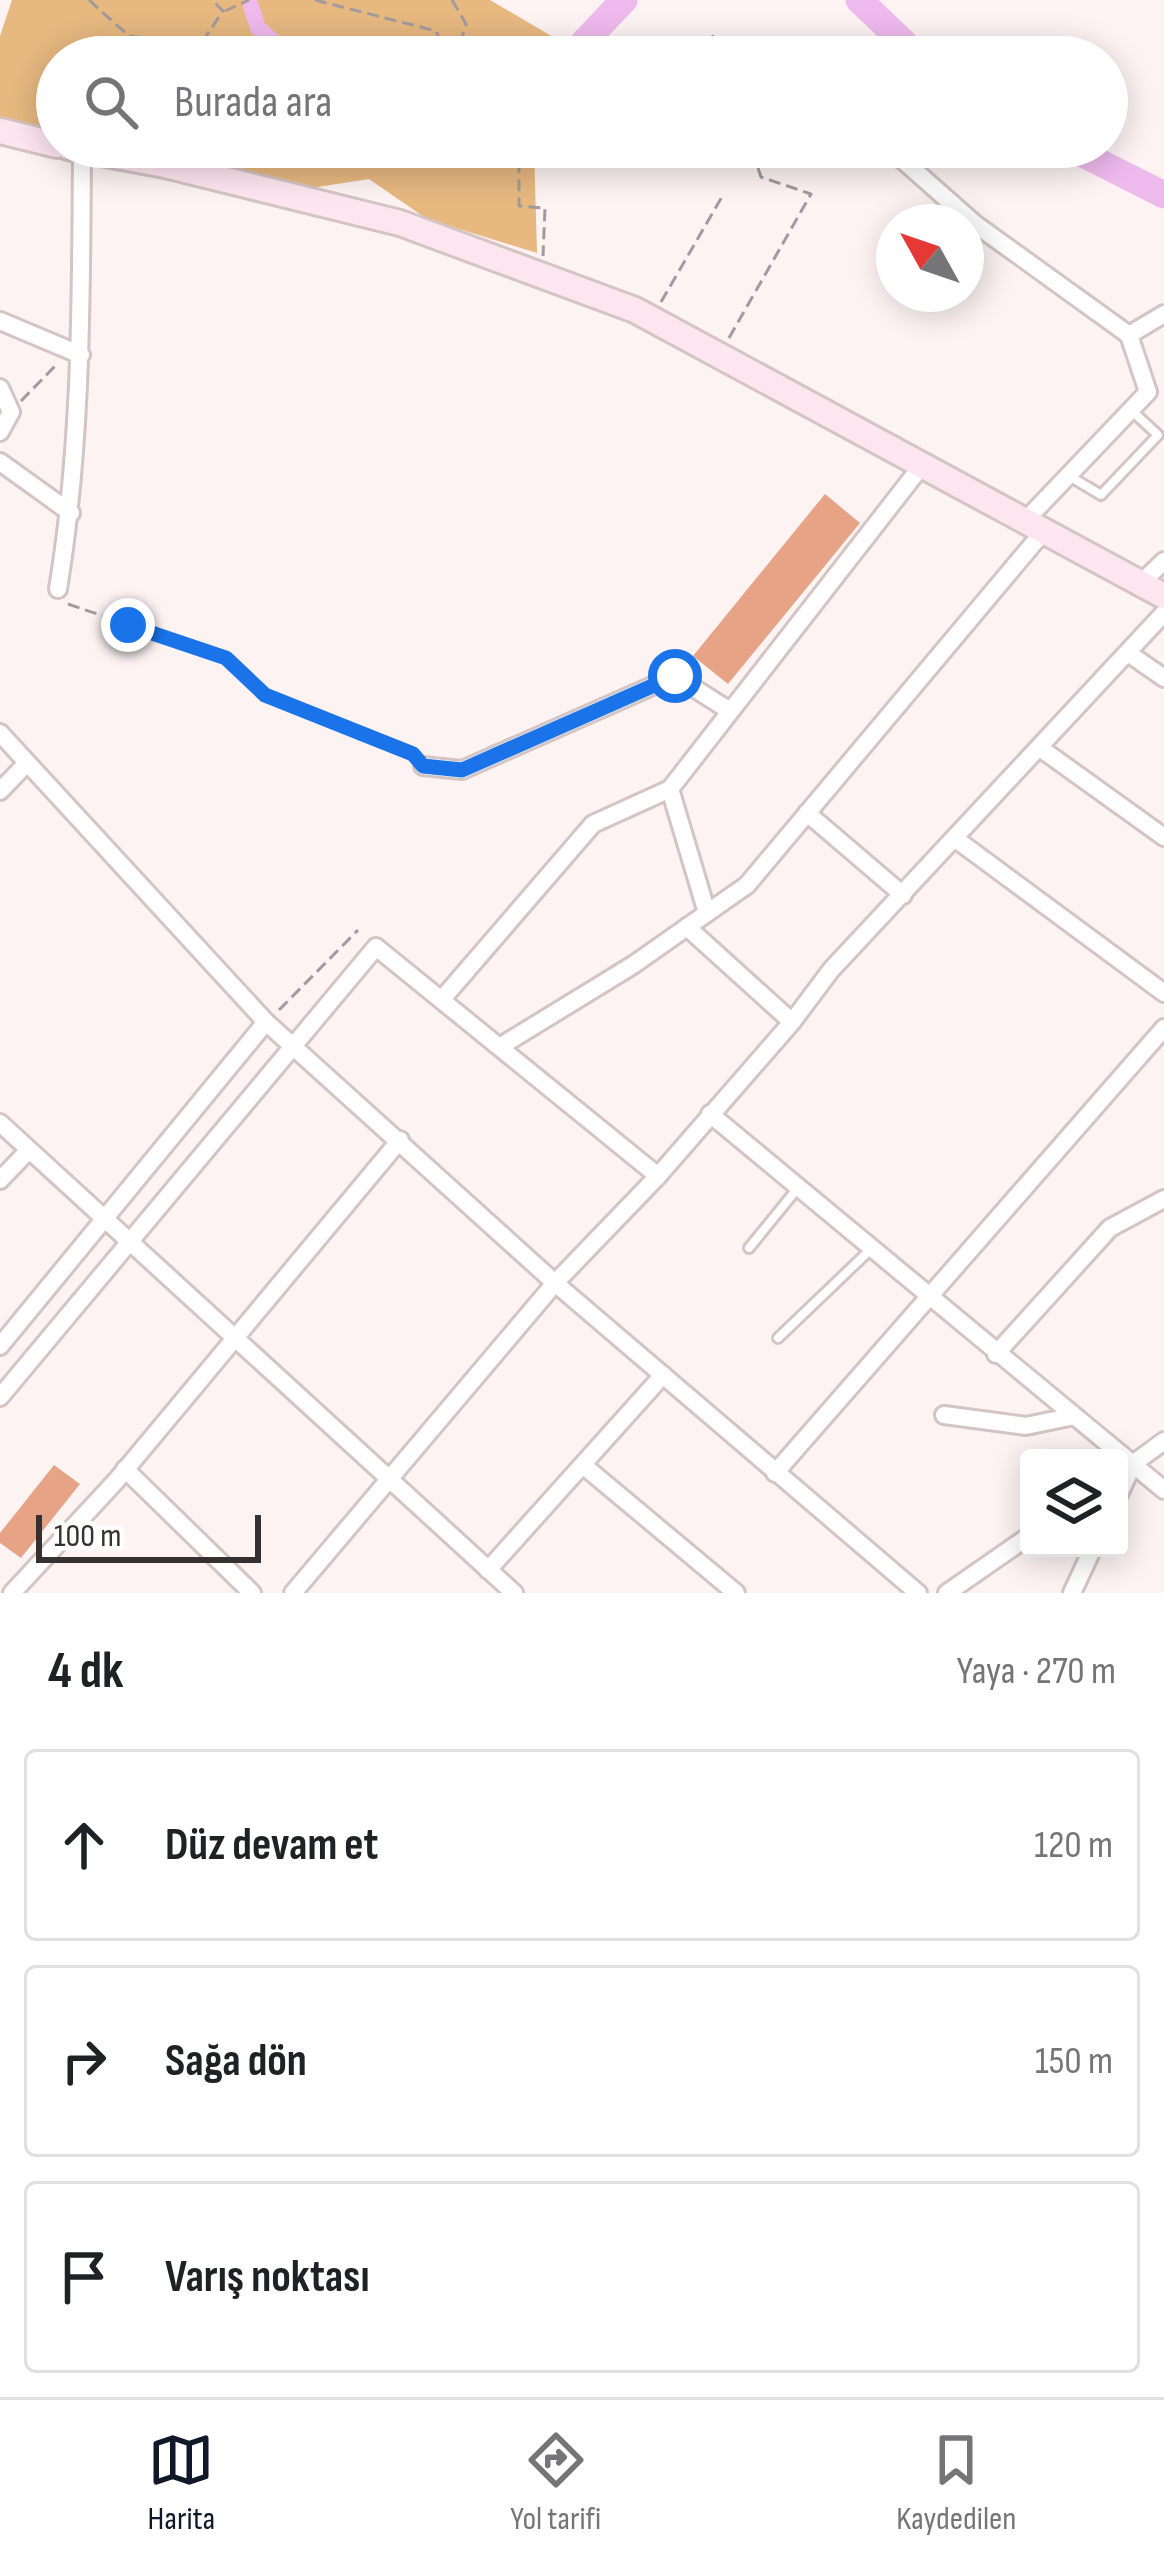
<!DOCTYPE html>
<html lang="tr">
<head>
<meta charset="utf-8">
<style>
  :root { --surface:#fff; --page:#f2f2f2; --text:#202124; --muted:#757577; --line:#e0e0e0; --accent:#111827 }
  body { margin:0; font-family:"Sofia Sans Condensed",sans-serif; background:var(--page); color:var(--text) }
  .controls { position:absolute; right:36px; bottom:36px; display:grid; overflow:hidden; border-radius:12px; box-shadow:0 6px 30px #0003 }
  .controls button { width:108px; height:108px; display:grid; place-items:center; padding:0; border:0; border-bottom:3px solid var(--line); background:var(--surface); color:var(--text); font:60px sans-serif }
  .compass { position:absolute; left:876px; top:204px; width:108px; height:108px; border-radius:50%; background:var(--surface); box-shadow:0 6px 30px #0003; rotate:310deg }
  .scale { position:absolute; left:36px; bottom:30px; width:225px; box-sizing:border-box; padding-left:12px; border:6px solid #363030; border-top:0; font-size:33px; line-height:42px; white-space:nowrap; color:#363030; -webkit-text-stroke:9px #fff; paint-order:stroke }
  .stop { position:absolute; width:36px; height:36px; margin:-27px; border:9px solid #1a73e8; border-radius:50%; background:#fff }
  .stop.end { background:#1a73e8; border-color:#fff; box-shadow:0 3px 12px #0008 }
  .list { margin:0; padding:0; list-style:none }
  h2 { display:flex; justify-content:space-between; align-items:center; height:156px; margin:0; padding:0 48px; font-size:51px }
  h2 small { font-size:39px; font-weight:400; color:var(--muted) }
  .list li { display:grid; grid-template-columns:78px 1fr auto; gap:36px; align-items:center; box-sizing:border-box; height:192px; margin:0 24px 24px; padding:0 24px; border:3px solid var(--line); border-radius:12px }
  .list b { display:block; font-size:45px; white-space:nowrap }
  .list em { font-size:39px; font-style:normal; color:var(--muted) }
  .icon { flex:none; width:66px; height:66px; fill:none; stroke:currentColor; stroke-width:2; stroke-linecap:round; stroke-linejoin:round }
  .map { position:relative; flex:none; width:1164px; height:1593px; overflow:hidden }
  .search { position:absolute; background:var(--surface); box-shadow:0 6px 30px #0003; left:36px; right:36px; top:36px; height:132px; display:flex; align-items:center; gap:30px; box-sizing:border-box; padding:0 42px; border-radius:66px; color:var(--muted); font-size:45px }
  .sheet { height:804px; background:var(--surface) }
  nav { display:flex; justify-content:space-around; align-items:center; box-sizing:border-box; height:168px; border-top:3px solid var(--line); background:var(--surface); font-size:33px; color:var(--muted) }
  nav a { display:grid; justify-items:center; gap:6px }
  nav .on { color:var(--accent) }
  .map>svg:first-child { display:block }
  .forest { fill:#e7b880 }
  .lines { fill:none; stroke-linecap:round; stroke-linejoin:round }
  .canal { stroke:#eeb9ed; stroke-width:16 }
  .river { stroke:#eeb9ed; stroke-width:27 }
  .building { fill:#e7a385 }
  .lane-casing { stroke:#d4c4c4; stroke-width:14 }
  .street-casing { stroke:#d4c4c4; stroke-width:22 }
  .secondary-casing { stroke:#d4c4c4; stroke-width:30 }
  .path { stroke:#a39b9b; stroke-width:3; stroke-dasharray:12 6; stroke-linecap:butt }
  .lane { stroke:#fff; stroke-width:8 }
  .street { stroke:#fff; stroke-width:16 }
  .secondary { stroke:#fee6f0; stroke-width:24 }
  .route { stroke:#1a73e8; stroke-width:15 }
</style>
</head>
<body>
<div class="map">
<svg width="1164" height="1593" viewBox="0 0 1164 1593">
  <rect width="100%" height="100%" fill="#fdf3f3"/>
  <g class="forest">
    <polygon points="12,0 490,0 587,57 57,57 57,133 0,120 0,36"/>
    <polygon points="159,147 534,147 537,253 427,219 369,179 305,189"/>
  </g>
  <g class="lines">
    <polyline class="canal" points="251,6 258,28 291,57"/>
    <g class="river">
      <polyline points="859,0 919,57"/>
      <polyline points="570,57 624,0"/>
      <polyline points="1069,147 1164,195"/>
    </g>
  </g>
  <g class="building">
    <polygon points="825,494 860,523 728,684 693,656"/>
    <polygon points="54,1465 80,1484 21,1558 0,1543 0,1533"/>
  </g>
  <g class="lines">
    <defs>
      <g id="lane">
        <polyline points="1071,477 1101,495 1158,435 1132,411"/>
        <polyline points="749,1248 797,1189"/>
        <polyline points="778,1338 870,1250"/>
      </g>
      <g id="street">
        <polyline points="888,147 975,224 1129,335"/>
        <polyline points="0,321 81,355"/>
        <polyline points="0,388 11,412 0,432"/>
        <polyline points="0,462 71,513"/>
        <polyline points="1024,522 1148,392 1129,335 1164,314"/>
        <polyline points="1140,584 1164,561"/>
        <path d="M58,589C82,443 81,297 82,149"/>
        <polyline points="1128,653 1164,678"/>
        <polyline points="0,733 266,1022 555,1283 918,1593"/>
        <polyline points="1040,748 1164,837"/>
        <polyline points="423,766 462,770 675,676 730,711"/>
        <polyline points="670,789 707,913"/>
        <polyline points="0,791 27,763"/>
        <polyline points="807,813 903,895"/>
        <polyline points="957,840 1164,993"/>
        <polyline points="687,927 792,1022 831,970 1164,613"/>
        <polyline points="443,998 593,824 670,789 923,464"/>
        <polyline points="501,1046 633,965 747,885 1043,532"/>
        <polyline points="710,1114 1164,1490"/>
        <polyline points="0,1123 514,1593"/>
        <polyline points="0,1180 29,1150"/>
        <polyline points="0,1346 266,1022"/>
        <polyline points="996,1354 1110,1228 1164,1199"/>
        <polyline points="0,1397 376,947 658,1176"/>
        <polyline points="944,1415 1026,1426 1074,1416"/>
        <polyline points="584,1466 736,1593"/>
        <polyline points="125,1469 252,1593"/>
        <polyline points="775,1473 1164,1028"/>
        <polyline points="1119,1474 1164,1441"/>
        <polyline points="1119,1494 1133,1464"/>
        <polyline points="488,1570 663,1375"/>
        <polyline points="12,1593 116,1481 400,1140"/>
        <polyline points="293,1593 555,1283 658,1176 792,1022"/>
        <polyline points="947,1593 1029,1536"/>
        <polyline points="1072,1593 1093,1548"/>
      </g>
      <g id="secondary">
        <polyline points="0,131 57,145"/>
        <polyline points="68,147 165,165 400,223 635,310 1164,596"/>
      </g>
    </defs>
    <use href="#lane" class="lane-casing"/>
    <use href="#street" class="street-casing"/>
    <use href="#secondary" class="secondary-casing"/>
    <g class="path">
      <polyline points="89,0 129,36 200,45 204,57"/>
      <polyline points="315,0 436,31 447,57"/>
      <polyline points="452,0 466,24 456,57"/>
      <polyline points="225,11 249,0"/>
      <polyline points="192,57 223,11 212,0"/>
      <polyline points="661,57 714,36"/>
      <polyline points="301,147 340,152 375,147"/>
      <polyline points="511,147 519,154 519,206 545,208 543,256"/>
      <polyline points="661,302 723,195"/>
      <polyline points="729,338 811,194 761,177 751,147"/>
      <polyline points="21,401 56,365"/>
      <polyline points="68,604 226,658 265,695 413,754"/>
      <polyline points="279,1010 358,930"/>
    </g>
    <use href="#lane" class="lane"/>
    <use href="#street" class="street"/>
    <use href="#secondary" class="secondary"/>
  </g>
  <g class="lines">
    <polyline class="route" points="128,625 226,658 265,695 413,754 423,766 462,770 675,676"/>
  </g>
</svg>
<div class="controls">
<button><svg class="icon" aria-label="layers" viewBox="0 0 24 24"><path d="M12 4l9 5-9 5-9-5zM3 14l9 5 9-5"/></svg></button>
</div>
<svg class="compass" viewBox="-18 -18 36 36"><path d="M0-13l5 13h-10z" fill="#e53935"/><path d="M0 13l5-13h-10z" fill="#757577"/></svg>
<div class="scale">100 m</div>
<div class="stop" style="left:675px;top:676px"></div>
<div class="stop end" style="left:128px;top:625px"></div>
<div class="search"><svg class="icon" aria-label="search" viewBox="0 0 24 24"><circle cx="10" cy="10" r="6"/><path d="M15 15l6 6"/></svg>Burada ara</div>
</div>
<section class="sheet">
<h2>4 dk<small>Yaya · 270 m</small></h2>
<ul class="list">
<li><svg class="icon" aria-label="ahead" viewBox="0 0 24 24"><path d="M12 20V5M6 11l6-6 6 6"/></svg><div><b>Düz devam et</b></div><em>120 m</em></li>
<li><svg class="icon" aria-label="right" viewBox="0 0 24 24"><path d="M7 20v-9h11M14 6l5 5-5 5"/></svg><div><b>Sağa dön</b></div><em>150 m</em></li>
<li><svg class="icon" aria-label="arrive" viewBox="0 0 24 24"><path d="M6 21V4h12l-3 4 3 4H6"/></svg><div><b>Varış noktası</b></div></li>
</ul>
</section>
<nav>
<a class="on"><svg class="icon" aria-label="map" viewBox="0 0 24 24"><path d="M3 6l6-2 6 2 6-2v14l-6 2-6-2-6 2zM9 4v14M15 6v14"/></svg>Harita</a>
<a><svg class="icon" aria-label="directions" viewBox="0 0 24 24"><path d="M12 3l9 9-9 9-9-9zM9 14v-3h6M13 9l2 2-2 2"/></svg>Yol tarifi</a>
<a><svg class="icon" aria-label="saved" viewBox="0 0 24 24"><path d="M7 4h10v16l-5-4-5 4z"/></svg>Kaydedilen</a>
</nav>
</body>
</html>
